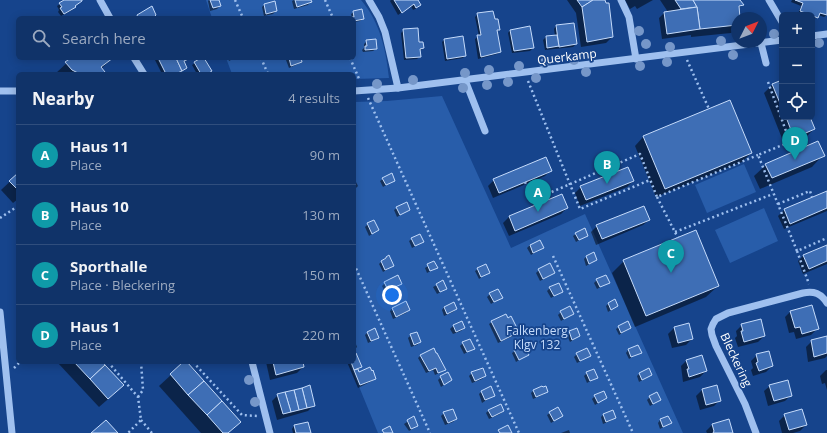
<!DOCTYPE html>
<html lang="en">
<head>
<meta charset="utf-8">
<style>
  :root { --surface:#103369; --page:#1e3f71; --text:#f1f3f6; --muted:#9caac0; --line:#304e7d; --accent:#ffd75d }
  body { margin:0; font-family:"Open Sans",sans-serif; background:var(--page); color:var(--text) }
  .controls { position:absolute; right:12px; top:12px; display:grid; overflow:hidden; border-radius:6px; box-shadow:0 2px 10px #0003 }
  .controls button { width:36px; height:36px; display:grid; place-items:center; padding:0; border:0; border-bottom:1px solid var(--line); background:var(--surface); color:var(--text); font:20px sans-serif }
  .compass { position:absolute; left:731px; top:12px; width:36px; height:36px; border-radius:50%; background:var(--surface); box-shadow:0 2px 10px #0003; rotate:48deg }
  .you { position:absolute; left:392px; top:295px; width:14px; height:14px; margin:-10px; border:3px solid #fff; border-radius:50%; background:#1a73e8; box-shadow:0 0 0 6px #1a73e833 }
  .badge { display:grid; place-items:center; width:26px; height:26px; border-radius:50%; background:var(--accent); color:#fff; font-size:13px; font-weight:700 }
  .pin { position:absolute; translate:-50% -33px; filter:drop-shadow(0 1px 2px #0008) }
  .pin::after { content:''; position:absolute; top:21px; width:14px; height:12px; background:inherit; clip-path:polygon(0 0,100% 0,50% 100%) }
  .list { margin:0; padding:0; list-style:none }
  h2 { display:flex; justify-content:space-between; align-items:center; height:52px; margin:0; padding:0 16px; font-size:17px }
  h2 small { font-size:13px; font-weight:400; color:var(--muted) }
  .list li { display:grid; grid-template-columns:26px 1fr auto; gap:12px; align-items:center; box-sizing:border-box; height:60px; padding:0 16px; border-top:1px solid var(--line) }
  .list b { display:block; font-size:15px; white-space:nowrap }
  .list p { margin:0; font-size:13px; white-space:nowrap; color:var(--muted) }
  .list em { font-size:13px; font-style:normal; color:var(--muted) }
  .icon { flex:none; width:22px; height:22px; fill:none; stroke:currentColor; stroke-width:2; stroke-linecap:round; stroke-linejoin:round }
  .map { position:relative; flex:none; width:827px; height:433px; overflow:hidden }
  .search { position:absolute; background:var(--surface); box-shadow:0 2px 10px #0003; left:16px; top:16px; width:340px; height:44px; display:flex; align-items:center; gap:10px; box-sizing:border-box; padding:0 14px; border-radius:6px; color:var(--muted); font-size:15px }
  .panel { position:absolute; background:var(--surface); box-shadow:0 2px 10px #0003; left:16px; top:72px; width:340px; height:292px; border-radius:6px }
  .map>svg:first-child { display:block }
  .green { fill:#285daa }
  .shadow { fill:#0007 }
  .building { fill:#3e6eb5; stroke:#c5dbfb }
  .lines { fill:none; stroke-linecap:round; stroke-linejoin:round }
  .path { stroke:#9fc0ef; stroke-width:2.5; stroke-dasharray:2 3; stroke-linecap:butt }
  .minor { stroke:#9fc0ef; stroke-width:7 }
  .tree { fill:#7697c9 }
  .labels { text-anchor:middle; stroke-width:3.5; stroke-linejoin:round; paint-order:stroke }
  .street-label { font-size:12px; fill:#fff; stroke:#16448c }
  .park-label { font-size:12px; fill:#c5dbfb; stroke:#16448c }
</style>
</head>
<body>
<div class="map">
<svg width="827" height="433" viewBox="0 0 827 433">
  <rect width="100%" height="100%" fill="#16448c"/>
  <g class="green">
    <path d="M206,0H361C380,22 386,50 389,78L354,79V74H232L226,58H354V18H212Z"/>
    <polygon points="442,96 511,248 585,214 683,433 378,433 349,362 354,362 354,102 387,101"/>
    <polygon points="744,164 756,192 707,213 695,185"/>
    <polygon points="764,208 778,241 730,263 715,230"/>
  </g>
  <g class="shadow">
    <polygon points="66,0 81,1 74,6 72,10 61,16 58,12 59,10 57,6"/>
    <polygon points="209,0 218,0 220,6 217,9 210,11 208,1"/>
    <polygon points="294,0 310,0 311,2 308,5 294,9 292,1"/>
    <polygon points="391,0 416,0 417,8 413,10 411,6 398,15 390,1"/>
    <polygon points="567,0 603,0 612,37 606,43 581,47 576,13"/>
    <polygon points="625,0 653,0 637,9 635,6 630,9"/>
    <polygon points="660,0 739,0 742,5 738,9 739,18 737,18 737,27 731,33 691,37 691,35 662,39 659,18 665,12 668,12"/>
    <polygon points="792,0 827,0 827,15 824,17 818,15 814,20 812,19 812,15 798,14 801,6 791,2"/>
    <polygon points="265,4 276,11 273,14 264,16 262,7"/>
    <polygon points="354,12 363,18 360,21 354,22 354,18 352,18 351,14"/>
    <polygon points="478,14 499,30 496,32 500,52 497,54 478,59 475,39 479,36 475,17"/>
    <polygon points="556,26 576,44 573,47 545,50 543,40 546,37 555,36 554,29"/>
    <polygon points="404,30 423,48 420,51 420,56 417,59 404,60 401,33"/>
    <polygon points="510,30 533,48 530,51 512,53 508,33"/>
    <polygon points="444,40 465,55 463,58 445,61 442,42"/>
    <polygon points="367,41 376,49 373,51 363,52 362,50 364,48 364,44"/>
    <polygon points="72,58 112,58 101,69 104,72 102,74 55,74"/>
    <polygon points="154,58 191,58 183,62 186,68 176,74 162,74"/>
    <polygon points="203,58 210,71 207,74 197,74 192,65"/>
    <polygon points="228,58 235,58 229,61"/>
    <polygon points="288,58 299,58 301,61 298,64 289,68 286,60"/>
    <polygon points="316,58 329,58 316,60"/>
    <polygon points="782,81 782,117 809,117 814,129 805,138 785,146 764,93 773,84"/>
    <polygon points="643,137 751,153 742,162 656,197 635,146"/>
    <polygon points="823,155 812,167 760,189 754,176 766,165"/>
    <polygon points="551,170 545,176 493,198 488,186 494,180"/>
    <polygon points="18,174 18,199 13,203 1,190"/>
    <polygon points="383,179 394,180 383,187 380,181"/>
    <polygon points="633,181 627,187 580,206 575,193 581,187"/>
    <polygon points="356,182 358,186 354,190 354,183"/>
    <polygon points="827,192 827,211 784,229 778,216 784,210"/>
    <polygon points="561,195 567,208 561,214 509,236 503,223 509,217"/>
    <polygon points="397,208 409,210 397,217 394,210"/>
    <polygon points="649,220 643,225 596,245 591,232 597,226"/>
    <polygon points="368,224 378,230 369,236 365,227"/>
    <polygon points="576,234 587,235 576,242 573,236"/>
    <polygon points="412,239 423,242 412,248 409,241"/>
    <polygon points="530,245 542,248 531,255 527,248"/>
    <polygon points="827,246 827,264 803,274 798,261 804,255"/>
    <polygon points="386,257 393,266 383,272 379,264"/>
    <polygon points="586,257 596,260 586,266 584,259"/>
    <polygon points="624,261 718,286 706,297 635,327 612,273"/>
    <polygon points="434,262 436,268 427,273 425,268"/>
    <polygon points="478,269 489,272 479,279 475,271"/>
    <polygon points="539,270 554,273 551,275 540,281 536,273"/>
    <polygon points="597,280 609,282 597,289 594,283"/>
    <polygon points="443,282 446,289 437,294 433,287"/>
    <polygon points="385,283 401,283 385,292 382,286"/>
    <polygon points="550,288 562,291 551,298 547,291"/>
    <polygon points="490,294 501,297 491,304 487,297"/>
    <polygon points="608,304 617,306 608,312 606,306"/>
    <polygon points="444,307 456,309 453,312 444,316 442,310"/>
    <polygon points="392,308 409,310 406,313 393,319 390,311"/>
    <polygon points="791,311 817,329 811,335 796,339 794,332 789,333 785,317"/>
    <polygon points="561,312 572,314 561,321 558,315"/>
    <polygon points="462,322 464,328 461,331 453,334 450,329 453,326"/>
    <polygon points="492,322 518,332 515,335 498,343 489,324"/>
    <polygon points="742,325 764,336 758,342 738,347 735,338 737,336 736,331"/>
    <polygon points="619,327 630,328 619,335 616,329"/>
    <polygon points="674,328 692,339 686,345 672,348 668,334"/>
    <polygon points="576,329 579,336 570,342 567,335"/>
    <polygon points="367,333 378,338 368,343 365,335"/>
    <polygon points="411,335 420,342 417,345 411,347 408,338"/>
    <polygon points="827,337 827,356 825,358 808,362 806,347 812,341"/>
    <polygon points="354,339 357,347 354,350"/>
    <polygon points="463,343 474,348 464,354 460,346"/>
    <polygon points="628,350 640,352 629,359 626,353"/>
    <polygon points="515,351 528,354 516,362 512,353"/>
    <polygon points="577,354 590,356 577,363 574,357"/>
    <polygon points="354,355 361,367 358,370 358,373 375,379 372,381 358,388 347,362 354,362"/>
    <polygon points="421,355 445,370 435,375 433,370 426,373 418,358"/>
    <polygon points="757,355 772,366 766,372 753,376 751,370 753,368 751,361"/>
    <polygon points="687,360 706,371 700,377 683,382 681,366"/>
    <polygon points="57,362 101,362 114,394 99,407"/>
    <polygon points="185,362 239,422 228,433 201,433 159,386"/>
    <polygon points="266,362 302,362 303,367 297,373 270,380"/>
    <polygon points="826,370 827,370 827,390 825,383 822,384 820,376"/>
    <polygon points="472,373 485,376 482,379 472,383 469,376"/>
    <polygon points="587,373 597,377 587,383 584,376"/>
    <polygon points="639,374 651,375 639,382 637,376"/>
    <polygon points="441,377 451,380 441,387 438,380"/>
    <polygon points="716,386 720,400 714,406 700,410 696,396 702,390"/>
    <polygon points="770,386 791,395 785,401 768,406 764,391"/>
    <polygon points="534,390 547,391 544,394 533,399 531,393"/>
    <polygon points="482,391 494,395 482,403 479,394"/>
    <polygon points="278,395 314,405 308,411 277,420 272,401"/>
    <polygon points="595,396 606,398 595,405 592,399"/>
    <polygon points="650,397 660,400 650,406 647,400"/>
    <polygon points="489,410 503,411 500,414 489,419 486,413"/>
    <polygon points="444,413 456,419 453,422 445,425 441,416"/>
    <polygon points="550,413 562,416 551,423 547,415"/>
    <polygon points="603,415 615,417 612,420 603,424 601,417"/>
    <polygon points="785,415 806,425 800,431 793,433 782,433 779,421"/>
    <polygon points="413,418 417,426 409,431 404,424"/>
    <polygon points="660,420 670,423 660,429 658,423"/>
    <polygon points="728,420 732,433 707,433 706,431 712,425"/>
    <polygon points="294,426 309,433 293,433 292,429"/>
    <polygon points="569,430 570,433 561,433"/>
  </g>
  <g class="building">
    <polygon points="64,0 82,0 82,1 75,6 76,7 64,14 60,8 62,7 59,3"/>
    <polygon points="210,0 219,0 221,6 213,8"/>
    <polygon points="295,0 311,0 312,2 297,7"/>
    <polygon points="394,0 418,0 421,5 416,8 414,4 402,13"/>
    <polygon points="577,0 593,0 582,7"/>
    <polygon points="593,0 605,0 606,3 609,3 613,37 587,42 582,7"/>
    <polygon points="675,0 693,0 697,7 681,9"/>
    <polygon points="693,0 740,0 744,5 739,6 740,18 737,18 737,25 700,29 697,7"/>
    <polygon points="795,0 827,0 827,15 820,13 818,18 800,11 803,3"/>
    <polygon points="275,1 277,11 266,14 264,4"/>
    <polygon points="152,6 156,15 154,17 154,18 138,18 137,15"/>
    <polygon points="697,7 700,29 667,34 664,12"/>
    <polygon points="362,9 364,19 354,21 354,18 352,17 354,17 353,11"/>
    <polygon points="493,11 495,19 498,19 500,30 497,30 501,52 481,57 477,35 481,35 477,13"/>
    <polygon points="574,23 577,44 559,47 556,25"/>
    <polygon points="530,26 534,48 514,51 510,30"/>
    <polygon points="418,28 419,42 423,42 424,48 420,49 421,57 406,58 403,29"/>
    <polygon points="557,35 559,46 547,48 546,36"/>
    <polygon points="463,36 466,56 447,59 444,39"/>
    <polygon points="376,39 377,49 365,50 365,46 367,46 366,40"/>
    <polygon points="71,58 113,58 101,67 105,72 100,74 80,74 72,70 65,62"/>
    <polygon points="158,58 176,58 182,71 175,74 166,74"/>
    <polygon points="176,58 191,58 184,61 187,68 182,71"/>
    <polygon points="201,58 204,58 212,71 207,74 201,74 194,62"/>
    <polygon points="289,58 301,58 302,62 291,66"/>
    <polygon points="782,80 782,108 772,84"/>
    <polygon points="730,100 752,153 665,189 643,136"/>
    <polygon points="786,117 810,117 815,129 794,138"/>
    <polygon points="818,141 825,156 772,178 765,164"/>
    <polygon points="546,157 552,171 499,193 493,179"/>
    <polygon points="628,167 634,181 586,200 580,186"/>
    <polygon points="18,173 18,190 9,181"/>
    <polygon points="392,173 395,181 386,185 382,178"/>
    <polygon points="827,191 827,208 790,224 784,209"/>
    <polygon points="562,194 568,208 515,231 509,216"/>
    <polygon points="407,202 410,210 400,215 396,207"/>
    <polygon points="644,206 650,220 602,239 596,225"/>
    <polygon points="374,220 379,230 372,234 367,223"/>
    <polygon points="585,228 588,236 579,240 575,233"/>
    <polygon points="696,230 719,286 646,316 623,260"/>
    <polygon points="420,234 424,242 415,246 411,238"/>
    <polygon points="540,240 544,248 533,253 530,245"/>
    <polygon points="827,245 827,261 809,269 803,255"/>
    <polygon points="594,252 597,260 589,264 586,256"/>
    <polygon points="389,255 394,266 385,270 381,261 386,258 386,257"/>
    <polygon points="434,261 438,268 430,271 427,264"/>
    <polygon points="550,263 555,273 543,279 538,269"/>
    <polygon points="486,264 490,273 481,277 477,268"/>
    <polygon points="398,275 402,284 388,290 384,282"/>
    <polygon points="606,275 610,283 600,287 596,279"/>
    <polygon points="443,280 447,289 440,292 436,284"/>
    <polygon points="559,283 563,292 554,296 549,287"/>
    <polygon points="498,289 503,298 494,302 489,293"/>
    <polygon points="615,299 618,306 611,310 608,303"/>
    <polygon points="406,301 410,310 396,317 392,308"/>
    <polygon points="454,302 457,309 447,314 444,307"/>
    <polygon points="812,305 819,329 802,334 800,327 795,328 790,311"/>
    <polygon points="570,306 574,314 564,319 560,311"/>
    <polygon points="506,314 508,318 511,316 519,332 501,341 491,321"/>
    <polygon points="761,319 765,336 744,342 741,331 743,331 741,324"/>
    <polygon points="462,321 465,328 456,332 453,325"/>
    <polygon points="628,321 631,328 621,333 618,326"/>
    <polygon points="689,323 693,339 678,343 674,327"/>
    <polygon points="375,328 379,338 371,341 367,332"/>
    <polygon points="577,328 580,336 572,340 569,331"/>
    <polygon points="417,332 421,342 414,345 410,334"/>
    <polygon points="827,336 827,353 814,357 811,340"/>
    <polygon points="470,339 475,349 467,352 462,342"/>
    <polygon points="524,345 529,355 519,360 514,350"/>
    <polygon points="638,345 642,353 631,357 628,349"/>
    <polygon points="434,348 436,353 437,353 446,370 438,373 436,368 429,371 420,355"/>
    <polygon points="587,348 591,356 580,361 576,353"/>
    <polygon points="769,351 773,366 759,371 756,363 758,362 756,354"/>
    <polygon points="356,353 362,367 354,370 351,362 354,362 354,354"/>
    <polygon points="702,355 707,371 689,377 687,369 689,369 686,360"/>
    <polygon points="74,362 103,362 105,365 90,379"/>
    <polygon points="183,362 187,362 204,381 188,395 170,374"/>
    <polygon points="273,362 303,362 304,367 276,375"/>
    <polygon points="105,365 124,385 108,399 90,379"/>
    <polygon points="370,367 372,371 373,370 376,379 360,385 354,370 358,369 359,372"/>
    <polygon points="483,368 486,376 475,381 471,372"/>
    <polygon points="649,368 652,375 642,380 639,373"/>
    <polygon points="594,369 598,378 590,381 586,372"/>
    <polygon points="448,372 452,380 444,385 440,376"/>
    <polygon points="788,380 792,396 774,401 769,385"/>
    <polygon points="204,381 222,401 207,415 188,395"/>
    <polygon points="310,385 315,406 307,408 302,388"/>
    <polygon points="717,385 721,401 706,405 702,389"/>
    <polygon points="491,386 495,396 485,400 481,391"/>
    <polygon points="542,386 543,387 546,386 548,392 536,397 533,390"/>
    <polygon points="302,388 307,408 299,410 294,390"/>
    <polygon points="294,390 299,410 291,412 285,392"/>
    <polygon points="604,391 607,398 598,403 594,395"/>
    <polygon points="285,392 291,412 283,414 277,394"/>
    <polygon points="657,392 661,400 653,404 649,396"/>
    <polygon points="222,401 241,422 228,433 223,433 207,415"/>
    <polygon points="501,404 504,411 492,417 488,410"/>
    <polygon points="558,407 563,416 554,421 549,412"/>
    <polygon points="453,409 457,419 448,423 443,412"/>
    <polygon points="802,409 807,425 789,430 784,414"/>
    <polygon points="613,410 616,418 606,422 603,414"/>
    <polygon points="414,416 418,426 411,429 407,420"/>
    <polygon points="668,416 672,423 663,427 660,419"/>
    <polygon points="729,419 733,433 713,433 714,431 712,424"/>
    <polygon points="106,420 118,433 91,433"/>
    <polygon points="308,422 311,433 296,433 294,425"/>
    <polygon points="508,425 512,433 500,433 498,430"/>
    <polygon points="390,426 393,433 384,433 382,430"/>
  </g>
  <g class="lines">
    <g class="path">
      <polyline points="235,0 243,18"/>
      <polyline points="325,0 333,18"/>
      <polyline points="261,58 268,74"/>
      <polyline points="350,58 360,81"/>
      <polyline points="687,60 709,109"/>
      <polyline points="528,81 580,209 650,180"/>
      <polyline points="768,82 790,142 758,155 797,251 827,238"/>
      <polyline points="368,98 519,433"/>
      <polyline points="525,182 533,200 640,154 657,197 758,155"/>
      <polyline points="657,197 678,238"/>
      <polyline points="778,204 810,191 812,197"/>
      <polyline points="0,218 18,206"/>
      <polyline points="675,232 773,194"/>
      <polyline points="797,251 809,284"/>
      <polyline points="553,256 633,433"/>
      <polyline points="354,264 430,433"/>
      <polyline points="108,362 138,397 141,420 128,433"/>
      <polyline points="193,362 242,415 257,416"/>
      <polyline points="14,368 20,362"/>
      <polyline points="138,397 143,390 141,362"/>
      <polyline points="141,420 152,433"/>
    </g>
    <g class="minor">
      <polyline points="100,0 110,18"/>
      <polyline points="369,0 379,17 385,32 398,88"/>
      <polyline points="621,0 629,17 636,59"/>
      <polyline points="769,0 782,22"/>
      <polyline points="812,36 827,34"/>
      <polyline points="761,43 766,63"/>
      <polyline points="134,58 144,74"/>
      <polyline points="465,80 485,131"/>
      <polyline points="0,91 18,91"/>
      <polyline points="354,91 398,88 782,40"/>
      <polyline points="0,312 12,433"/>
      <polyline points="252,362 270,433"/>
      <path d="M756,433L745,404L716,346L712,335L711,329L713,324L716,319L728,313L803,293C814,291 821,293 827,303"/>
    </g>
  </g>
  <g class="tree">
    <circle cx="639" cy="31" r="5"/>
    <circle cx="774" cy="34" r="5"/>
    <circle cx="721" cy="41" r="5"/>
    <circle cx="819" cy="43" r="5"/>
    <circle cx="646" cy="44" r="5"/>
    <circle cx="670" cy="47" r="5"/>
    <circle cx="733" cy="55" r="5"/>
    <circle cx="574" cy="60" r="5"/>
    <circle cx="667" cy="62" r="5"/>
    <circle cx="544" cy="63" r="5"/>
    <circle cx="519" cy="66" r="5"/>
    <circle cx="640" cy="66" r="5"/>
    <circle cx="489" cy="70" r="5"/>
    <circle cx="586" cy="72" r="5"/>
    <circle cx="465" cy="73" r="5"/>
    <circle cx="536" cy="78" r="5"/>
    <circle cx="413" cy="80" r="5"/>
    <circle cx="508" cy="82" r="5"/>
    <circle cx="377" cy="84" r="5"/>
    <circle cx="487" cy="85" r="5"/>
    <circle cx="463" cy="88" r="5"/>
    <circle cx="378" cy="98" r="5"/>
    <circle cx="249" cy="380" r="5"/>
    <circle cx="255" cy="402" r="5"/>
  </g>
  <g class="labels">
    <g class="street-label">
      <text transform="translate(567 57) rotate(-7)" y="4">Querkamp</text>
      <text transform="translate(736 360) rotate(65)" y="4">Bleckering</text>
    </g>
    <g class="park-label">
      <text x="537" y="335">Falkenberg<tspan x="537" dy="14">Klgv 132</tspan></text>
    </g>
  </g>
</svg>
<div class="controls">
<button>+</button>
<button>−</button>
<button><svg class="icon" aria-label="locate" viewBox="0 0 24 24"><circle cx="12" cy="12" r="6"/><path d="M12 2v4M12 18v4M2 12h4M18 12h4"/></svg></button>
</div>
<svg class="compass" viewBox="-18 -18 36 36"><path d="M0-13l5 13h-10z" fill="#e53935"/><path d="M0 13l5-13h-10z" fill="#9caac0"/></svg>
<div class="you"></div>
<div class="pin badge" style="left:538px;top:212px;background:#0f9aa8">A</div>
<div class="pin badge" style="left:607px;top:184px;background:#0f9aa8">B</div>
<div class="pin badge" style="left:671px;top:273px;background:#0f9aa8">C</div>
<div class="pin badge" style="left:795px;top:160px;background:#0f9aa8">D</div>
<div class="search"><svg class="icon" aria-label="search" viewBox="0 0 24 24"><circle cx="10" cy="10" r="6"/><path d="M15 15l6 6"/></svg>Search here</div>
<section class="panel">
<h2>Nearby<small>4 results</small></h2>
<ul class="list">
<li><span class="badge" style="background:#0f9aa8">A</span><div><b>Haus 11</b><p>Place</p></div><em>90 m</em></li>
<li><span class="badge" style="background:#0f9aa8">B</span><div><b>Haus 10</b><p>Place</p></div><em>130 m</em></li>
<li><span class="badge" style="background:#0f9aa8">C</span><div><b>Sporthalle</b><p>Place · Bleckering</p></div><em>150 m</em></li>
<li><span class="badge" style="background:#0f9aa8">D</span><div><b>Haus 1</b><p>Place</p></div><em>220 m</em></li>
</ul>
</section>
</div>
</body>
</html>
